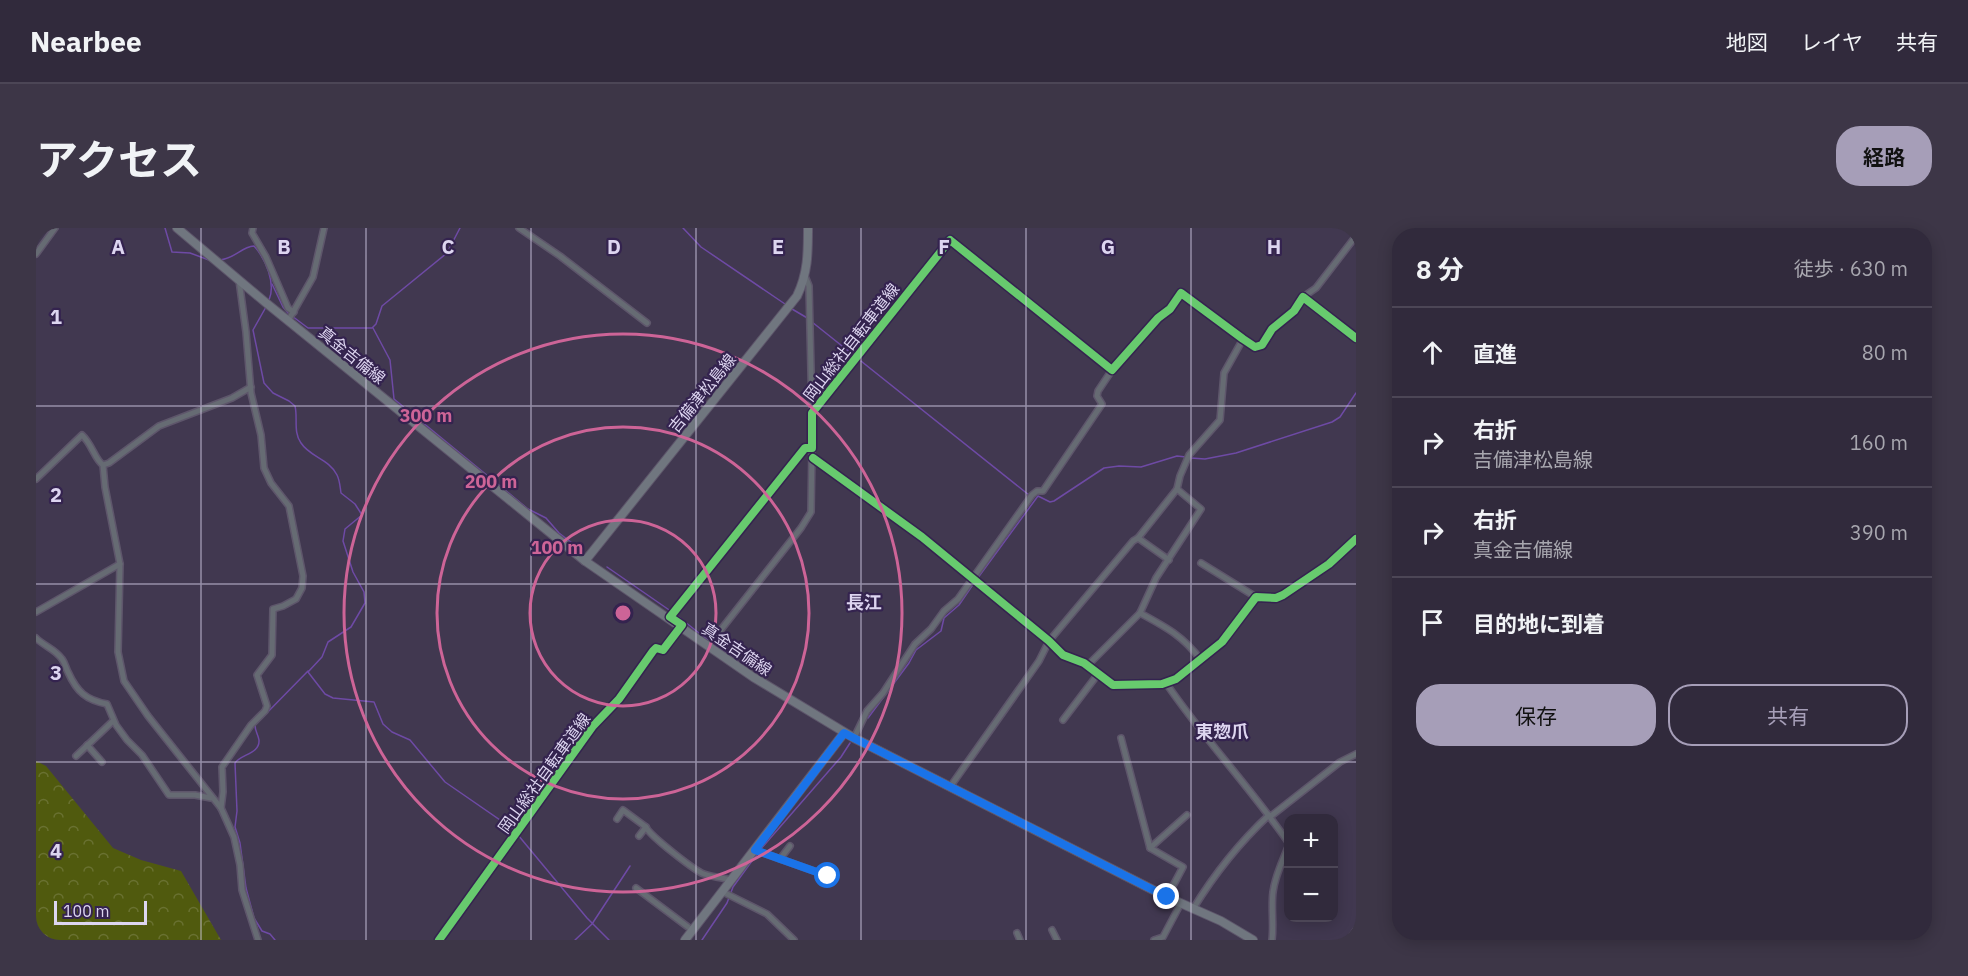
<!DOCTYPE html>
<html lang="ja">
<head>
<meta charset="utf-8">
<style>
  :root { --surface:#312a3c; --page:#3d3647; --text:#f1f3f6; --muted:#a8a7af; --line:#4c4656; --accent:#a69eb8 }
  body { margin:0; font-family:"IBM Plex Sans","Noto Sans JP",sans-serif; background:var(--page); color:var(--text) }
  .controls { position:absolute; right:18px; bottom:18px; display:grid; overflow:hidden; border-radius:12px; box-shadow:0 3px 15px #0003 }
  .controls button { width:54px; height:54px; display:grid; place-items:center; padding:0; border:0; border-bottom:2px solid var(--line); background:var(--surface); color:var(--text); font:30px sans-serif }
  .scale { position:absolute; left:18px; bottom:15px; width:93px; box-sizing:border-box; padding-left:6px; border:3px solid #ddd5f0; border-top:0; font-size:16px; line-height:21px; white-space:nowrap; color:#ddd5f0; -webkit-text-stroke:4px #34234f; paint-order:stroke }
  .stop { position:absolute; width:18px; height:18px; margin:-14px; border:4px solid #1a73e8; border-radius:50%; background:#fff }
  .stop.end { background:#1a73e8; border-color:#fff; box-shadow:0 2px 6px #0008 }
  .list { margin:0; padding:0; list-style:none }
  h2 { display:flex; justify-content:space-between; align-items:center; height:78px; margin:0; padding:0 24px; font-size:26px }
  h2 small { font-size:20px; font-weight:400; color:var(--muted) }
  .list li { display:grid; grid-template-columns:39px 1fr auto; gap:18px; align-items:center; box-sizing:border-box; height:90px; padding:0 24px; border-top:2px solid var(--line) }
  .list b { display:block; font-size:22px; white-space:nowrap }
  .list p { margin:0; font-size:20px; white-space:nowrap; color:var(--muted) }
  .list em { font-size:20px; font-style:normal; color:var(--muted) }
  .actions { display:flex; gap:12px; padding:18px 24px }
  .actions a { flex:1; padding:14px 0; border:2px solid var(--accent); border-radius:24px; text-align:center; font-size:21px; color:var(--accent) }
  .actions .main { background:var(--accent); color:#111 }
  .icon { flex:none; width:33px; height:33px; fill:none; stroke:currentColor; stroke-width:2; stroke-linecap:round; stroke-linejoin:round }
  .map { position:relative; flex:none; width:1320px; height:712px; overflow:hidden; border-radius:24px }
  header { display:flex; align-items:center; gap:36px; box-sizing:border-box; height:84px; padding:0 30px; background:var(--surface); border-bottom:2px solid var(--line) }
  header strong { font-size:28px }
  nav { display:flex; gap:33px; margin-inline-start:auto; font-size:21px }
  .intro { display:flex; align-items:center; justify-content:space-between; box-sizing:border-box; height:144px; padding:0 36px }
  h1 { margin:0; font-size:42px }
  .button { padding:15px 27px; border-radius:24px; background:var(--accent); color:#111; font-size:21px; font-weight:700 }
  main { display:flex; gap:36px; padding:0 36px }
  aside { flex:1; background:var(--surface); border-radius:24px; box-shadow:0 3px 15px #0003 }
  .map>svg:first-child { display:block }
  .forest { fill:url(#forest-crowns) }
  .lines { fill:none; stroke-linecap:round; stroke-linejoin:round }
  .stream { stroke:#6e4aa5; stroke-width:1.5 }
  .minor-casing { stroke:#5e566b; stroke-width:8 }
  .secondary-casing { stroke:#5e566b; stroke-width:10 }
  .minor { stroke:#666b73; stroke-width:5 }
  .secondary { stroke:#70767f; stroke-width:8 }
  .cycleway-casing { stroke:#34234f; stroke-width:11 }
  .cycleway { stroke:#67ca6e; stroke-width:8 }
  .route { stroke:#1a73e8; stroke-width:8 }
  .grid { fill:none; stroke:#ddd5f0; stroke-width:1.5; stroke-opacity:0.55 }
  .ring { fill:none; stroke:#cd6497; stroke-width:3 }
  .labels { text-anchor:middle; stroke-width:4.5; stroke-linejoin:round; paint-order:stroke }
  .street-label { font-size:16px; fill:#ddd5f0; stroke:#34234f }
  .neighbourhood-label { font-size:18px; font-weight:bold; fill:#ddd5f0; stroke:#34234f }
  .grid-label { font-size:20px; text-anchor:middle; font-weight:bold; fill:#ddd5f0; stroke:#34234f; stroke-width:4.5; stroke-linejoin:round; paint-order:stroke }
  .centre { fill:#cd6497; stroke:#34234f; stroke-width:3 }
  .ring-label { font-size:18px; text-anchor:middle; font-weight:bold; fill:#cd6497; stroke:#34234f; stroke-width:4.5; stroke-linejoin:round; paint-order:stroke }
</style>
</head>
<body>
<header>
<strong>Nearbee</strong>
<nav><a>地図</a><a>レイヤ</a><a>共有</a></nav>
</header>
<div class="intro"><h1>アクセス</h1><a class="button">経路</a></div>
<main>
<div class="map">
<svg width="1320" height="712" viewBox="0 0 1320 712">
  <defs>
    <pattern id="forest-crowns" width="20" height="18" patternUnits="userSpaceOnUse" patternTransform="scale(1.5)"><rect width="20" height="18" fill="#505a0e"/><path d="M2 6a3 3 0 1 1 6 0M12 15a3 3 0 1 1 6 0" fill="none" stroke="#697131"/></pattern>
  </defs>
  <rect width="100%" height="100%" fill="#413850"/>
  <polygon class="forest" points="0,533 10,538 77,620 105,632 145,643 185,712 0,712"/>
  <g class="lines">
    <g class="stream">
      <polyline points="129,0 136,24 154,25 173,32"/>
      <polyline points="647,0 665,19 749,76"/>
      <path d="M184,32C200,30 205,19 218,18C230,31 240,56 233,72"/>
      <polyline points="236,56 247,79 252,85"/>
      <path d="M230,79L217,102L228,155L237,165L253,173L259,178C262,190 257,204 265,215C274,229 293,231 301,247C304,253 304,259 305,265L319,276L326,287L309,301L307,313L317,344L328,364L329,375L315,399L292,414L286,429L272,444L289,466L297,470L338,474L347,496L356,504L374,512L409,554L477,601L551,690L573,712"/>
      <polyline points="756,81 773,91"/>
      <polyline points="256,88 272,100 336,100 340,96 346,78 411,25 424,0"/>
      <polyline points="776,94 993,267"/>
      <polyline points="337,100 354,132 358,171 492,281 510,290 523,305 540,318"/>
      <polyline points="1155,230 1169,231 1200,225 1296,194 1304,189 1320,165"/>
      <polyline points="571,339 639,386 673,413"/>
      <polyline points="941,351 1002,268 1014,274 1018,273 1068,240 1083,238 1105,239 1141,228 1150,229"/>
      <polyline points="677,416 711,440"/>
      <polyline points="832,490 873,435 880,422 905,403 908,390 923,377 938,355"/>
      <polyline points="724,622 805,529 814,515"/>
      <path d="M239,712L234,706L226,703L218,690L210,660L204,615L199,599L201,583L199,535C205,526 224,526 223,512C222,506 219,503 219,497L272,443"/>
      <polyline points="539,712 556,696 594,638"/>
      <polyline points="666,712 691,675 697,659 721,626"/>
    </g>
    <defs>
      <g id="minor">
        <polyline points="217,0 216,5 230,29 252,80 258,84"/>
        <polyline points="483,0 524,28 611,95"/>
        <polyline points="0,26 19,0"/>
        <polyline points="769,48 773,58 776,185"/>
        <polyline points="1267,69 1280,60 1320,8"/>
        <polyline points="252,93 277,49 288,0"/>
        <polyline points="777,230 886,309 1013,413 1027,427 1048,435 1077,457 1126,456 1140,451 1186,414 1220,369 1240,370 1247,367 1293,336 1320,311"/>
        <polyline points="67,237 73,235 123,198 196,170 215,159"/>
        <path d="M0,251L46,207C56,216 59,232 67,237L69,259L84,336L82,424L88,453L112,488L185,580L198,609L204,637L206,662L222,712"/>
        <polyline points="1102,310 1141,261"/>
        <polyline points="1165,335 1220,369"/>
        <polyline points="0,384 84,336"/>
        <path d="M1104,385C1130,399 1147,408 1165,432"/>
        <path d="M0,410C8,418 19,421 26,431C29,435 30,440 32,444C41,464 50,472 71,476L80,497L91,512L106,527L133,567H159L175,570"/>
        <polyline points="672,418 765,300 775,284 776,220"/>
        <polyline points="1052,437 1104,385 1120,350 1165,281 1141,261 1144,248 1153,227 1184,192 1188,145 1207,111"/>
        <path d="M1130,455C1168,511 1214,559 1252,614"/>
        <polyline points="1027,492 1062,446"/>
        <polyline points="818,510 831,483 847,465 879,416 895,401 908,383 922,371 996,267 1001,263 1007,263 1066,176 1061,168 1062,163 1076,142"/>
        <polyline points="1085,510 1114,620 1147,639 1131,669"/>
        <polyline points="51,517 66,534"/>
        <polyline points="40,528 77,493"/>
        <polyline points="914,559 1003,433 1013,413 1097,313 1102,310 1133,332"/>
        <polyline points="185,580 187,564 186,539 215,497 229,483 231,478 221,447 236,427 237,381 247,378 260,371 266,360 267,348 253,278 235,255 228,240 225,207 215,165 210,104 203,52"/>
        <polyline points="1235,588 1304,534 1320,526"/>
        <path d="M581,591L587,582L610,599C613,607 659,643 668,646C677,649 687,650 696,652"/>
        <polyline points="603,608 610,599"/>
        <polyline points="1114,620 1151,587"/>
        <polyline points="719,622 792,648"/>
        <polyline points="744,631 754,618"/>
        <polyline points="600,660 656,702"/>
        <polyline points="687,664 731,686 758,712"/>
        <path d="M1157,681C1179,645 1203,615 1233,587"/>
        <polyline points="1016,702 1021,712"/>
        <polyline points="981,705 984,712"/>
        <polyline points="1118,712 1127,709 1145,675"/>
        <path d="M1236,712C1238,696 1235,680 1237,664C1239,648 1246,634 1252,619"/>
        <polyline points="1313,712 1320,702"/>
      </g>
      <g id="secondary">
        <polyline points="141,0 229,74 549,333 717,449 818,510 1131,669 1185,693 1217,712"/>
        <polyline points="776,185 776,220"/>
        <path d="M549,333L761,68C772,45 772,25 772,0"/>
        <polyline points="649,712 808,505"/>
      </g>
    </defs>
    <use href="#minor" class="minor-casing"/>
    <use href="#secondary" class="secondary-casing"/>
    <use href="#minor" class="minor"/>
    <use href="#secondary" class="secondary"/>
    <defs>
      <g id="cycleway">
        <polyline points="777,230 886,309 1013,413 1027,427 1048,435 1077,457 1126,456 1140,451 1186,414 1220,369 1240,370 1247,367 1293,336 1320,311"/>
        <polyline points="403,712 557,498 583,471 617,423 620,420 627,422 646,397 634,389 769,220 776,220 776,185 914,12 1076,142 1122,90 1134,81 1145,65 1207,111 1219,119 1226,117 1236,101 1258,83 1267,69 1320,110"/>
      </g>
    </defs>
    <use href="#cycleway" class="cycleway-casing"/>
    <use href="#cycleway" class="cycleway"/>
  </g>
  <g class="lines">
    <polyline class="route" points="792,648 719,622 808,505 1131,669"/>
  </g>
  <path class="grid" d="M165,0V712M330,0V712M495,0V712M660,0V712M825,0V712M990,0V712M1155,0V712M0,178H1320M0,356H1320M0,534H1320"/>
  <g class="ring">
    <circle cx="587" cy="385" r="93"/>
    <circle cx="587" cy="385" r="186"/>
    <circle cx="587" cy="385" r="279"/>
  </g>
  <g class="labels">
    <g class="street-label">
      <text transform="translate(815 114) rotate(-52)" y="6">岡山総社自転車道線</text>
      <text transform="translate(316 127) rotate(39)" y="6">真金吉備線</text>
      <text transform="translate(666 165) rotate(-51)" y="6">吉備津松島線</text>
      <text transform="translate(701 421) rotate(34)" y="6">真金吉備線</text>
      <text transform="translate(508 545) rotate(-54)" y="6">岡山総社自転車道線</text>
    </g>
    <g class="neighbourhood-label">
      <text x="828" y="381">長江</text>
      <text x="1186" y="510">東惣爪</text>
    </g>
  </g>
  <g class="grid-label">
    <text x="82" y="26">A</text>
    <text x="248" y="26">B</text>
    <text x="412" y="26">C</text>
    <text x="578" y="26">D</text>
    <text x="742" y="26">E</text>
    <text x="908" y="26">F</text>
    <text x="1072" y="26">G</text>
    <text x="1238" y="26">H</text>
    <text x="20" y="96">1</text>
    <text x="20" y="274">2</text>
    <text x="20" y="452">3</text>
    <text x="20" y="630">4</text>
  </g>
  <circle cx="587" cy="385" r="9" class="centre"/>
  <g class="ring-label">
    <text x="390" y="194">300 m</text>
    <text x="455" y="260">200 m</text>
    <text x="521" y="326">100 m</text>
  </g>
</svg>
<div class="controls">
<button>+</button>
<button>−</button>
</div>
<div class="scale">100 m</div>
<div class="stop" style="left:792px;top:648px"></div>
<div class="stop end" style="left:1131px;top:669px"></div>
</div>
<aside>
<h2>8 分<small>徒歩 · 630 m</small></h2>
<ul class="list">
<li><svg class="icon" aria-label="ahead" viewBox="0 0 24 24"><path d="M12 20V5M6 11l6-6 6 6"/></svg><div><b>直進</b></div><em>80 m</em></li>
<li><svg class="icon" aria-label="right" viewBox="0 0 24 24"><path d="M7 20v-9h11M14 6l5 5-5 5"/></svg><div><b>右折</b><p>吉備津松島線</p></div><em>160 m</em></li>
<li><svg class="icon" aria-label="right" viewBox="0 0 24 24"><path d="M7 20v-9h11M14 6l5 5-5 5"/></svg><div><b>右折</b><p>真金吉備線</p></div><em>390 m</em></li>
<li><svg class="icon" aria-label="arrive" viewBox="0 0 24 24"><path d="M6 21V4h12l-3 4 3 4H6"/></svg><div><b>目的地に到着</b></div></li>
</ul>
<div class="actions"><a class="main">保存</a><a>共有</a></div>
</aside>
</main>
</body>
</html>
